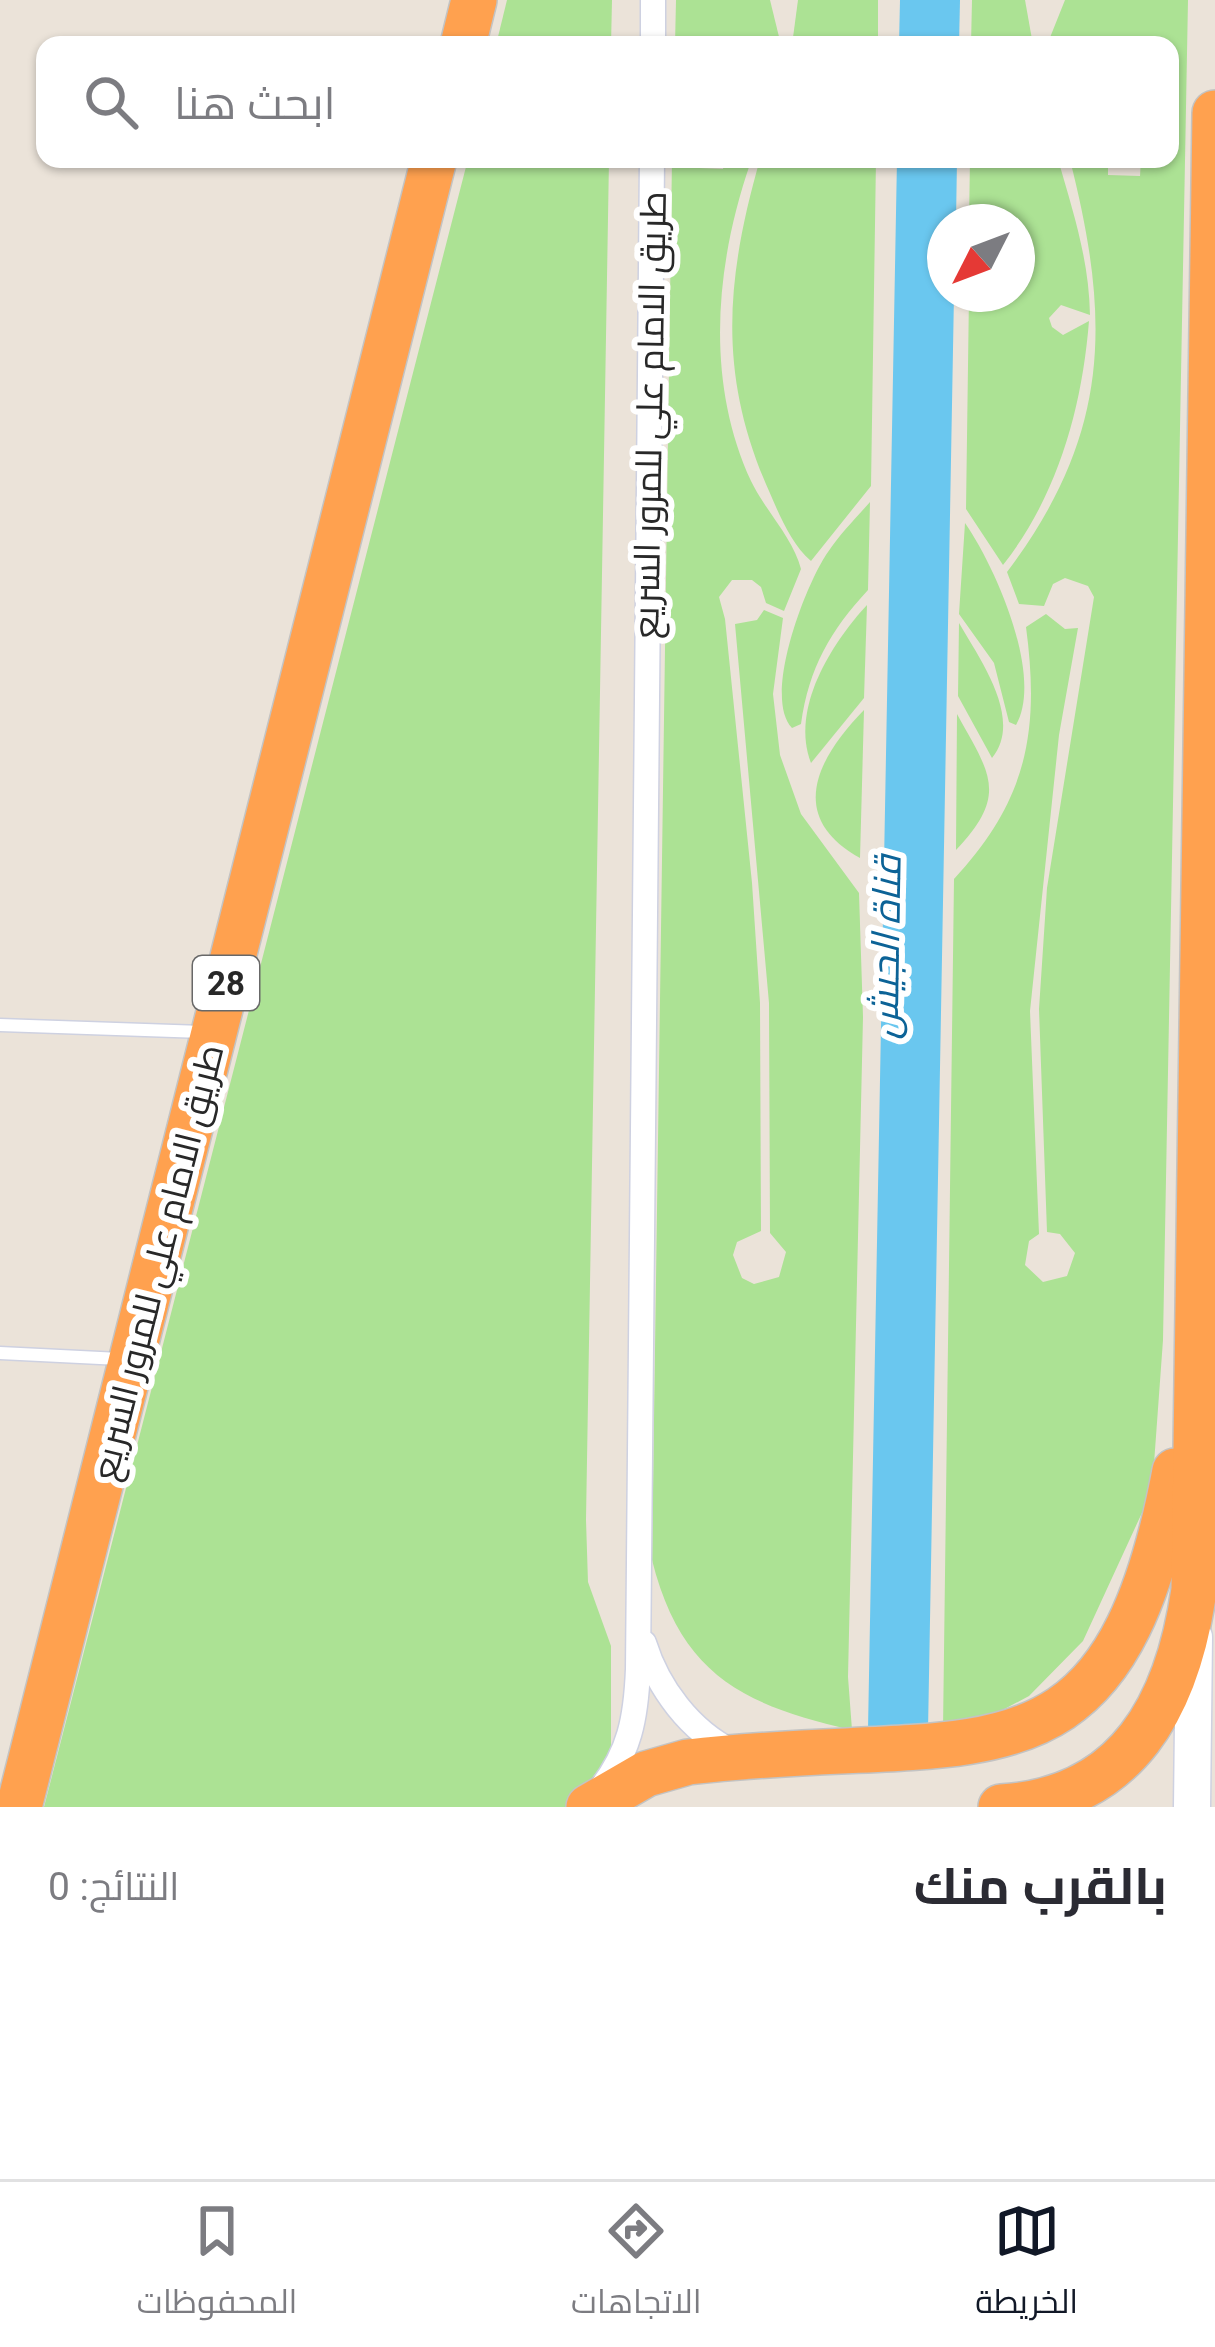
<!DOCTYPE html>
<html lang="ar">
<head>
<meta charset="utf-8">
<style>
  :root { --surface:#fff; --page:#f7f7f7; --text:#2b2b33; --muted:#7c7c81; --line:#e1e1e2; --accent:#111827 }
  body { margin:0; font-family:Roboto,Cairo,sans-serif; background:var(--page); color:var(--text); direction:rtl }
  .compass { position:absolute; left:927px; top:204px; width:108px; height:108px; border-radius:50%; background:var(--surface); box-shadow:0 3px 9px #0004; rotate:228deg }
  .list { margin:0; padding:0; list-style:none }
  h2 { display:flex; justify-content:space-between; align-items:center; height:156px; margin:0; padding:0 48px; font-size:51px }
  h2 small { font-size:39px; font-weight:400; color:var(--muted) }
  .icon { flex:none; width:66px; height:66px; fill:none; stroke:currentColor; stroke-width:2; stroke-linecap:round; stroke-linejoin:round }
  .map { position:relative; flex:none; width:1215px; height:1807px; overflow:hidden; direction:ltr }
  .search { position:absolute; background:var(--surface); box-shadow:0 3px 9px #0004; left:36px; right:36px; top:36px; height:132px; display:flex; align-items:center; gap:30px; box-sizing:border-box; padding:0 42px; border-radius:24px; color:var(--muted); font-size:45px }
  .sheet { height:372px; background:var(--surface) }
  nav { display:flex; justify-content:space-around; align-items:center; box-sizing:border-box; height:168px; border-top:3px solid var(--line); background:var(--surface); font-size:33px; color:var(--muted) }
  nav a { display:grid; justify-items:center; gap:6px }
  nav .on { color:var(--accent) }
  .map>svg:first-child { display:block }
  .green { fill:#ace294 }
  .water { fill:#6ac7ef }
  .lines { fill:none; stroke-linecap:round; stroke-linejoin:round }
  .lane-casing { stroke:#ced1e1; stroke-width:15 }
  .street-casing { stroke:#ced1e1; stroke-width:27 }
  .secondary-casing { stroke:#ced1e1; stroke-width:39 }
  .highway-casing { stroke:#c3c3c3; stroke-width:48 }
  .lane { stroke:#fff; stroke-width:12 }
  .street { stroke:#fff; stroke-width:24 }
  .secondary { stroke:#fff; stroke-width:36 }
  .highway { stroke:#ffa14f; stroke-width:45 }
  .labels { text-anchor:middle; stroke-width:12; stroke-linejoin:round; paint-order:stroke }
  .shield { fill:#fff; stroke:#686868; stroke-width:3 }
  .shield-label { font-size:33px; font-weight:bold; fill:#282828 }
  .street-label { font-size:36px; fill:#282828; stroke:#fff }
  .water-label { font-size:39px; font-style:italic; fill:#0c6397; stroke:#fff }
</style>
</head>
<body>
<div class="map">
<svg width="1215" height="1807" viewBox="0 0 1215 1807">
  <rect width="100%" height="100%" fill="#ebe3d9"/>
  <g class="green">
    <polygon points="507,0 612,0 611,45 496,45"/>
    <polygon points="676,0 770,0 781,45 675,45"/>
    <polygon points="798,0 878,0 878,45 792,45"/>
    <polygon points="972,0 1025,0 1033,45 971,45"/>
    <path d="M1065,0H1188L1163,1340L1152,1491L1083,1641L1029,1696L982,1721L943,1730L954,879C1027,800 1040,732 1026,627L1046,614L1065,629L1078,628L1059,735L1030,1011L1039,1234L1029,1241L1025,1265L1043,1282L1067,1276L1075,1253L1060,1234L1047,1232L1039,1009L1047,888L1094,597L1088,586L1065,578L1053,584L1044,606L1019,604L1007,572C1111,434 1111,321 1070,160H1108V175L1140,176L1141,159H1170V45H1047Z"/>
    <polygon points="468,159 609,159 586,1520 588,1582 611,1646 611,1763 571,1807 44,1807"/>
    <path d="M672,159H699V168L723,169L725,159H745L750,164C715,266 705,381 751,481C765,510 793,538 801,569L784,611L766,603L761,587L752,580H732L719,597L725,619L752,883L760,1003L761,1231L737,1242L733,1255L742,1278L754,1284L779,1277L786,1252L770,1233L769,1003L735,624L757,620L764,610L783,618L773,694L780,755L801,814L859,893L863,1017L848,1677L852,1730C743,1705 681,1675 652,1560Z"/>
    <path d="M760,159H876L871,486L811,561C791,544 779,514 769,491C717,374 726,279 760,159Z"/>
    <path d="M970,159H1058C1073,212 1089,259 1090,315L1061,305L1049,318L1052,327L1063,335L1089,321C1082,408 1058,495 1003,565L966,509L969,294H1017V222H969Z"/>
    <path d="M870,502L868,590C830,631 809,668 801,724L792,728C762,697 806,583 828,552C840,534 856,518 870,502Z"/>
    <path d="M965,523C995,566 1044,676 1016,725L1009,722L994,663L959,614Z"/>
    <path d="M867,605L864,698L811,763C790,709 831,644 867,605Z"/>
    <path d="M959,623C979,658 1024,719 992,758L958,696Z"/>
    <path d="M864,710L860,858C786,817 817,758 864,710Z"/>
    <path d="M957,714C990,774 1009,794 956,850Z"/>
  </g>
  <g class="water">
    <polygon points="900,0 960,0 959,45 899,45"/>
    <polygon points="897,159 957,159 956,222 945,222 945,294 954,294 928,1731 868,1730"/>
  </g>
  <g class="lines">
    <defs>
      <g id="lane">
        <polyline points="0,1025 203,1032"/>
        <polyline points="0,1353 120,1359"/>
      </g>
      <g id="street">
        <polyline points="653,45 653,0"/>
        <path d="M644,1643C658,1688 690,1731 733,1752"/>
        <path d="M599,1791C630,1752 636,1718 638,1669L652,159"/>
      </g>
      <polyline id="secondary" points="1192,1807 1194,1637"/>
      <g id="highway">
        <polyline points="463,45 474,0"/>
        <polyline points="19,1807 434,159"/>
        <path d="M589,1807L646,1774L688,1762C980,1728 1112,1807 1175,1471"/>
        <path d="M1001,1807C1129,1800 1178,1703 1194,1590L1215,113"/>
      </g>
    </defs>
    <use href="#lane" class="lane-casing"/>
    <use href="#street" class="street-casing"/>
    <use href="#secondary" class="secondary-casing"/>
    <use href="#highway" class="highway-casing"/>
    <use href="#lane" class="lane"/>
    <use href="#street" class="street"/>
    <use href="#secondary" class="secondary"/>
    <use href="#highway" class="highway"/>
  </g>
  <g class="labels">
    <rect class="shield" x="193" y="956" width="66" height="54" rx="9"/>
    <g class="shield-label">
      <text x="226" y="995">28</text>
    </g>
    <g class="street-label">
      <text transform="translate(649 415) rotate(-89)" y="13">طريق الامام علي للمرور السريع</text>
      <text transform="translate(157 1262) rotate(-76)" y="13">طريق الامام علي للمرور السريع</text>
    </g>
    <g class="water-label">
      <text transform="translate(885 947) rotate(-89)" y="14">قناة الجيش</text>
    </g>
  </g>
</svg>
<svg class="compass" viewBox="-18 -18 36 36"><path d="M0-13l5 13h-10z" fill="#e53935"/><path d="M0 13l5-13h-10z" fill="#7c7c81"/></svg>
<div class="search"><svg class="icon" aria-label="search" viewBox="0 0 24 24"><circle cx="10" cy="10" r="6"/><path d="M15 15l6 6"/></svg>ابحث هنا</div>
</div>
<section class="sheet">
<h2>بالقرب منك<small>النتائج: 0</small></h2>
<ul class="list">
</ul>
</section>
<nav>
<a class="on"><svg class="icon" aria-label="map" viewBox="0 0 24 24"><path d="M3 6l6-2 6 2 6-2v14l-6 2-6-2-6 2zM9 4v14M15 6v14"/></svg>الخريطة</a>
<a><svg class="icon" aria-label="directions" viewBox="0 0 24 24"><path d="M12 3l9 9-9 9-9-9zM9 14v-3h6M13 9l2 2-2 2"/></svg>الاتجاهات</a>
<a><svg class="icon" aria-label="saved" viewBox="0 0 24 24"><path d="M7 4h10v16l-5-4-5 4z"/></svg>المحفوظات</a>
</nav>
</body>
</html>
